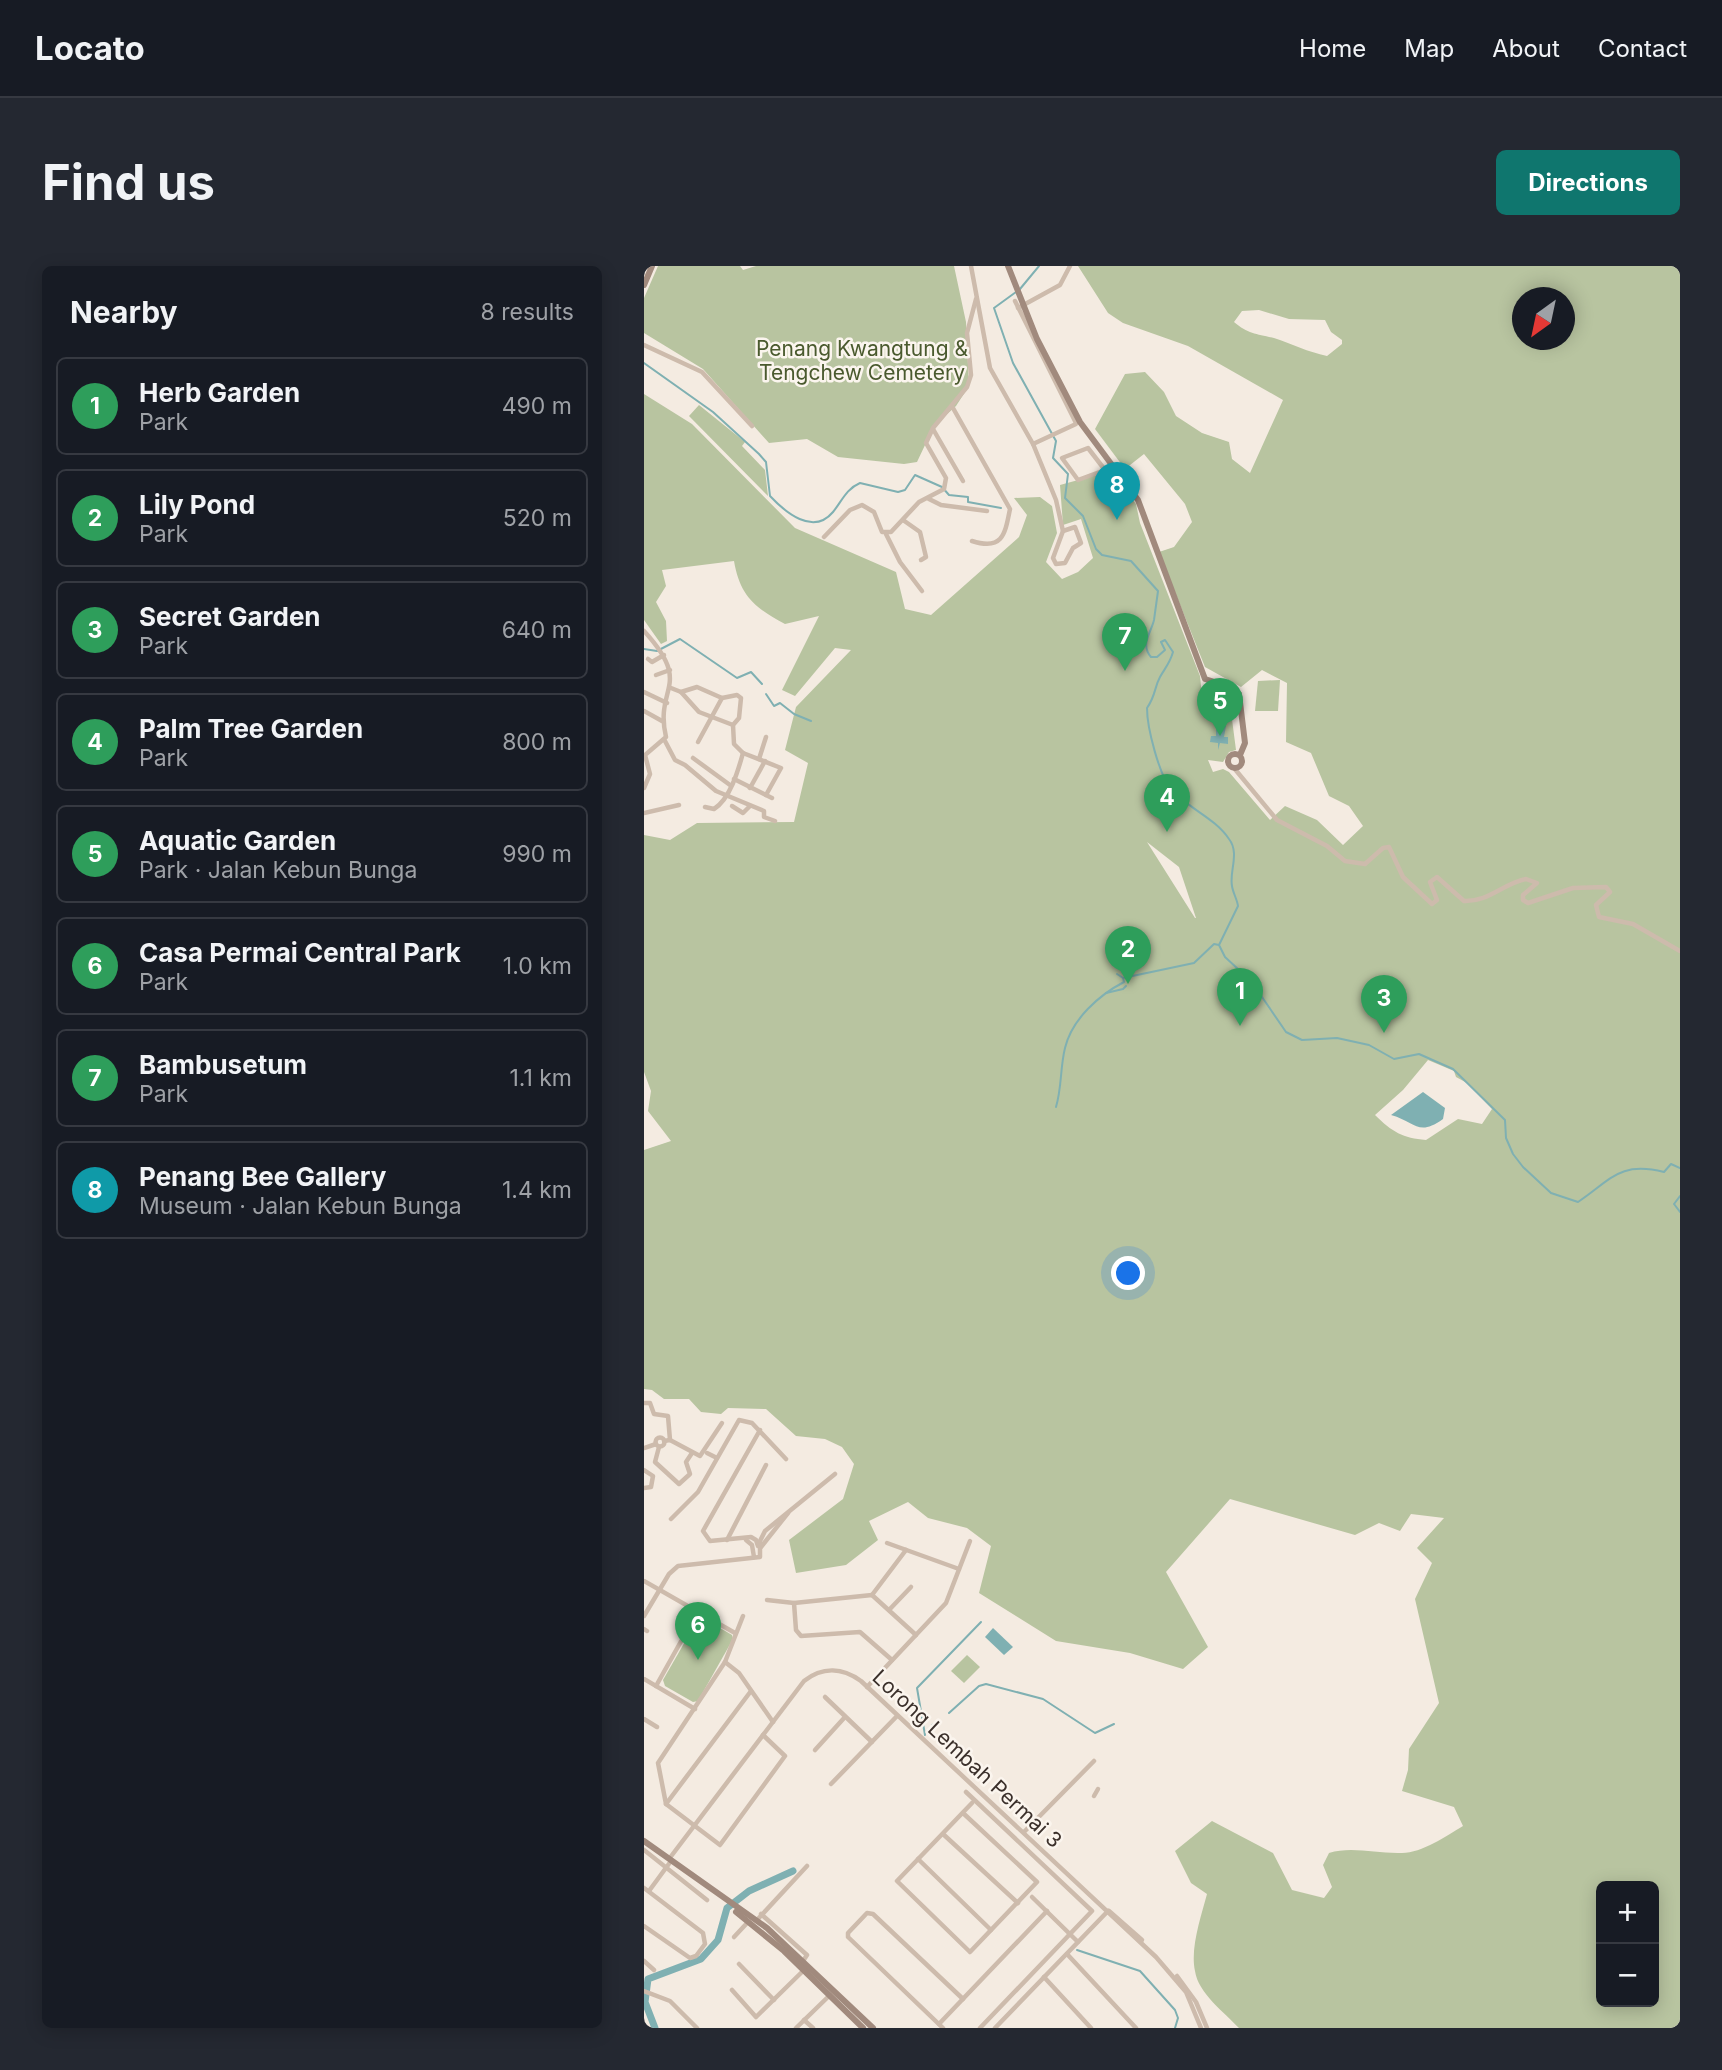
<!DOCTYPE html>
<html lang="en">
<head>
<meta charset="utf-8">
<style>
  :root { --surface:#171b24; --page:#242831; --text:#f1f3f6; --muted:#9ea1a6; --line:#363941; --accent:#0f766e }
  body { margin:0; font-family:Inter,sans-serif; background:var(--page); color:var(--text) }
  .controls { position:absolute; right:21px; bottom:21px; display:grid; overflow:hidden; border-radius:10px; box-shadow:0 4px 18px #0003 }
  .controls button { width:63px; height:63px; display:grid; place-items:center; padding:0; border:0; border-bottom:2px solid var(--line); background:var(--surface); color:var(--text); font:35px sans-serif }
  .compass { position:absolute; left:868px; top:21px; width:63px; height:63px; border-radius:50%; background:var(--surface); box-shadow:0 4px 18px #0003; rotate:213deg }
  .you { position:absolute; left:485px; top:1008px; width:24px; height:24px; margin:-18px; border:5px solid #fff; border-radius:50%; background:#1a73e8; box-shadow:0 0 0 10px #1a73e833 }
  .badge { display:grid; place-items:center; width:46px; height:46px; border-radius:50%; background:var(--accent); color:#fff; font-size:23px; font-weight:700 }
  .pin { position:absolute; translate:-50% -58px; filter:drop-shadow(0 2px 4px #0008) }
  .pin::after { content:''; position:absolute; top:37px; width:24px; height:21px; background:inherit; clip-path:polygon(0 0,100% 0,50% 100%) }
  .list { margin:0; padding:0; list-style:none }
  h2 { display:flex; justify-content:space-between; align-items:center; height:91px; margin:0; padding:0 28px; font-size:30px }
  h2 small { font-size:23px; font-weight:400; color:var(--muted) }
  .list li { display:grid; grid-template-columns:46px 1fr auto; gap:21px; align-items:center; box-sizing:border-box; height:98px; margin:0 14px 14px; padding:0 14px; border:2px solid var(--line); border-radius:10px }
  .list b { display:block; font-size:26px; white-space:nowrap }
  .list p { margin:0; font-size:23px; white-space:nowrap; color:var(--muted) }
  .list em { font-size:23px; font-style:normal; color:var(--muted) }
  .map { position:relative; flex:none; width:1036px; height:1762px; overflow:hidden; border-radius:10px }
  header { display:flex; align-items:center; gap:42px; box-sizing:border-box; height:98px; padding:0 35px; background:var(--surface); border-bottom:2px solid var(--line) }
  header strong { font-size:33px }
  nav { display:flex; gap:38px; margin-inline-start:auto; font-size:24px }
  .intro { display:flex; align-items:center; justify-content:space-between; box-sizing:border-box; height:168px; padding:0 42px }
  h1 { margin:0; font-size:49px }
  .button { padding:18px 32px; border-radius:10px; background:var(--accent); color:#fff; font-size:24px; font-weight:700 }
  main { display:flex; gap:42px; padding:0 42px }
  aside { flex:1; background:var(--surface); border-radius:10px; box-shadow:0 4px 18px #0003 }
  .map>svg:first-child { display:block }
  .green { fill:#b8c4a0; fill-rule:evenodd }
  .water { fill:#7fb0b2 }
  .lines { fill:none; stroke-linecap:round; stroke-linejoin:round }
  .stream { stroke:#7fb0b2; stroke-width:2 }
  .river { stroke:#7fb0b2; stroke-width:7 }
  .street { stroke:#cdbbac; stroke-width:4.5 }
  .secondary { stroke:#a18a7d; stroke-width:6 }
  .labels { text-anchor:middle; stroke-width:5; stroke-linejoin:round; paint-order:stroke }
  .park-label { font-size:21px; fill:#4a5a2e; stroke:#fbf5ee }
  .street-label { font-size:21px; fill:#3b302b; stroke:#fbf5ee }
</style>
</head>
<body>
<header>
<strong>Locato</strong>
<nav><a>Home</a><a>Map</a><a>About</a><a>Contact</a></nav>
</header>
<div class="intro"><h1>Find us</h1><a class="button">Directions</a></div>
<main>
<aside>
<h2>Nearby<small>8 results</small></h2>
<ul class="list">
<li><span class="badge" style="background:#2e9e5b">1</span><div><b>Herb Garden</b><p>Park</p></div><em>490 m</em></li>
<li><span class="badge" style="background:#2e9e5b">2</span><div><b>Lily Pond</b><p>Park</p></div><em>520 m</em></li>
<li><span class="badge" style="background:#2e9e5b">3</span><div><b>Secret Garden</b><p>Park</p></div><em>640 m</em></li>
<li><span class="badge" style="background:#2e9e5b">4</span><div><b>Palm Tree Garden</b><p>Park</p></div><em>800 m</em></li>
<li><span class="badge" style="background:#2e9e5b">5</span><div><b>Aquatic Garden</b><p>Park · Jalan Kebun Bunga</p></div><em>990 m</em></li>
<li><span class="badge" style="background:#2e9e5b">6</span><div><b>Casa Permai Central Park</b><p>Park</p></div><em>1.0 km</em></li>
<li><span class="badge" style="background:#2e9e5b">7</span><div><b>Bambusetum</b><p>Park</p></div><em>1.1 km</em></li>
<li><span class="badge" style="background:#0f9aa8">8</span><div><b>Penang Bee Gallery</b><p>Museum · Jalan Kebun Bunga</p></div><em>1.4 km</em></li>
</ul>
</aside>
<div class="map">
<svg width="1036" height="1762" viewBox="0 0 1036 1762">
  <rect width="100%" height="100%" fill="#f4ebe1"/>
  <g class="green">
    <polygon points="14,0 96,0 99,4 112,0 310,0 322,56 325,120 312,140 290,160 273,196 260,198 194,191 163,173 125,177 59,103 0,67 0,32"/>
    <path d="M434,0H1036V1762H595C581,1747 554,1727 551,1705C546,1682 557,1651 563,1628L547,1617L531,1585L568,1555L629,1587L648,1624L680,1632L688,1621L679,1599L685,1587C708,1580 733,1588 758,1587C778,1587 802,1570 819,1560L810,1541L758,1525L764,1504L765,1483L795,1437L771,1333L788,1297L773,1282L800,1252L767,1248L756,1265L735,1257L711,1269L586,1233L522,1306L564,1381L539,1403L486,1387L412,1375L335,1327L347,1280L323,1262L284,1252L264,1236L225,1255L234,1274L202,1299L152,1307L145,1274L199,1233L210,1198L198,1181L181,1173L152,1170L122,1143L84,1142L77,1148L57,1146L45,1133H20L8,1124L0,1123V884L27,875L4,845L7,825L0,806V569L26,574L53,557L150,556L164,497L141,484L152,441L207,384L191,382L151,430L138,424L175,350L141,358C111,342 96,330 90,295L18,304L22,320L12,336L22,355L23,375L17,378L0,354V128L48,158L151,262L252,306L261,343L287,349L375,271L383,249L370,232L396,231L408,240L413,267L402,296L418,313L434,306L449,292L437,253L419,259L416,219L467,205L492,238L496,257L556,410L558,430L570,439L586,438L592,484L585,486L579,496L564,494L569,506L579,503L585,506L626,554L641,540L673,554L699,579L719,560L705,540L685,530L667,487L642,476L643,417L618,404L597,421L561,401L515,286L530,281L548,256L541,238L500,188L481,203L451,163L481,108L501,106L520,126L532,150L558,167L585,176L588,193L606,207L639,134L544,80L479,57L464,47ZM878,32H920V74H878ZM615,44L645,53L681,54L687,66L698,74V78L683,90C664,86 648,78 630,72C613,68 604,68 590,56L598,45ZM503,576L535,601L552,652H551ZM784,794L810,805L812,811L823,817L848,843L838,858L814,853L782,874C759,872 748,866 731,849L759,824ZM957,1620H1010V1736H957Z"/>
    <polygon points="55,139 101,176 98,180 121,204 124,230 45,150"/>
    <polygon points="636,414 634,445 611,445 614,415"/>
    <polygon points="59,1352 88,1369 89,1373 54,1435 49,1436 21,1420 19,1414 54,1353"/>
    <polygon points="323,1389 336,1401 320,1417 307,1405"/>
  </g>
  <g class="water">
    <polygon points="572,459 578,463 577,460 582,460 580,471 584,471 584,478 576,477 574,484 574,477 566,476 567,470 572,470"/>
    <path d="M779,826L801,842L799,853C774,871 772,856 747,849Z"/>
    <polygon points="349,1362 369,1381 360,1389 341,1371"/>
  </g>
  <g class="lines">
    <g class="stream">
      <polyline points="376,23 395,0"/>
      <path d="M372,26L350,42L369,97L412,175L409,192L424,208L421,232L439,250L452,283L458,289L487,295L514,325C513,332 511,347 510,354C507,367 496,378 507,391H513L521,384L517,376L521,374L529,386C526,397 521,402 516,411C510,422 512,429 503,442C503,461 515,510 528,524C545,543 571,552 585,573C596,587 585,606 588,620C589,627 593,633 594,640L575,679L581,691L607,715L642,766L658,774L693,772L725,779L750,793L775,788L809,803L861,854L862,872L869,888L879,901L907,927L934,936C967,914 975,895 1020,906L1027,898L1036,902"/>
      <path d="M0,97L69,146L115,188L122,196L126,230C141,246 169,270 189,246C198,235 202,223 216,217L254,226L261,224L271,209L298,221L305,229L324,231V236L357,242"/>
      <polyline points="0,383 13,385 36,373 93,412 107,406 118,418"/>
      <polyline points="122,428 130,440 136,437 150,448 167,455"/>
      <polyline points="473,708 479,712"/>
      <polyline points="462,727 479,723 482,720"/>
      <path d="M412,841C418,821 416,802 421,782C428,753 455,729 480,716L479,712L550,697L570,678L575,679"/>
      <polyline points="1036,930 1030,938 1036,946"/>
      <polyline points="305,1447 335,1420 342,1418 399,1433 451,1467 470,1458"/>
      <polyline points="288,1459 293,1456"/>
      <polyline points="281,1469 273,1422 337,1356"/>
      <polyline points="433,1684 496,1705 531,1744 534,1752 531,1762"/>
    </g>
    <polyline class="river" points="11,1762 1,1736 4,1713 57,1693 74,1674 83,1642 105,1625 149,1605"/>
    <g class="street">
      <polyline points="327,0 346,102 389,178 412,234 419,265"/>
      <polyline points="371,35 432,157"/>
      <polyline points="374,42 416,19 426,0"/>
      <polyline points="0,79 58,106 108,160"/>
      <path d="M309,142L366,243C361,268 359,285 328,275"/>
      <polyline points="289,163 319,215"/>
      <polyline points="389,178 432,158"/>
      <polyline points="461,204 434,214 418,192 444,182 461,204 468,200"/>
      <polyline points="285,233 297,239 343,245"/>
      <polyline points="259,254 276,266 282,291 277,294"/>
      <polygon points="431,261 437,277 429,282 421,297 412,298 409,292 419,265"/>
      <polyline points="242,268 256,296 278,325"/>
      <polyline points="180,271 206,244 218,239 230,246 238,266 247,266 275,236 300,223 302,212 282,177 289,162 323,121 327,109 323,67 332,33"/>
      <path d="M0,365C50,420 10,420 22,471L1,489L6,508L0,522"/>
      <polyline points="4,393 8,396 20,389"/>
      <polyline points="12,409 26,404"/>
      <polyline points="27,422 37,426 55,446 89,459"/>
      <polyline points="0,426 23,437"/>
      <polyline points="37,426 53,421 78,432 93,429 97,432 95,452 89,459 90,478 99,487 137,502 122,529"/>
      <polyline points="0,445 18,455"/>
      <polyline points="21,475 31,494 41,499 72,525 120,545 120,551 131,555"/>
      <polyline points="54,476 78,432"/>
      <polyline points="49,492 86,519"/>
      <polyline points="115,493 122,471"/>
      <path d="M590,502L633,554L683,580L701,595L721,598L739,582L745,581L759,611L788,638L793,634L786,616L793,611L820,635C845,636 858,618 882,613L893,617L879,629V634L884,637L929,622L962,621L966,626L952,639L955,651L989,658L1036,685"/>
      <polyline points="90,513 128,532"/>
      <polyline points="106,522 121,495"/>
      <polyline points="88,540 99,547 106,540"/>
      <path d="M61,541L70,543C86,533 94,505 99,487"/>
      <polyline points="0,547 35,539"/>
      <polyline points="0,1137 6,1137 10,1148 24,1150 26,1174"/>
      <circle cx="16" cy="1176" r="4.5"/>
      <polyline points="20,1175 26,1174 56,1190 78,1157"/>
      <polyline points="15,1181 11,1196 35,1218 46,1208 42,1196 48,1187"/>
      <polyline points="0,1182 12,1178"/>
      <polyline points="63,1187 73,1192"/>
      <polyline points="0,1204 9,1210 7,1221 0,1222"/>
      <polyline points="27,1253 54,1226 95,1154 108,1157 142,1193"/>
      <polyline points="83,1274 122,1199"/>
      <polyline points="102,1274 108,1279 110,1291"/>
      <polyline points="243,1277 315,1303"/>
      <polyline points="114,1280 112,1274 107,1271 66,1275 59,1265 116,1164"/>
      <polyline points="117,1281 144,1247"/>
      <polyline points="0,1315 91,1367"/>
      <polyline points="228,1329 262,1284"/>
      <polyline points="123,1334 150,1337 228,1329 272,1369"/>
      <polyline points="150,1337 152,1364 157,1370 216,1366 248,1394"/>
      <polyline points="245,1344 267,1321"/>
      <polyline points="0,1350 25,1308 34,1300 116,1291 116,1275 121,1265 191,1208"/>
      <polyline points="99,1350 81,1396 14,1497 22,1538 76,1579 141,1490 119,1469"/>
      <polyline points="0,1363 3,1365"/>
      <polyline points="81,1396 95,1407 129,1456"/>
      <polyline points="0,1413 51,1443"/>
      <polyline points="12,1420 54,1345"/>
      <polyline points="223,1421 302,1337 326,1275"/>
      <polyline points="181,1431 228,1476"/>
      <polyline points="0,1453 13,1461"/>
      <polyline points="171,1484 201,1451"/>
      <polyline points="187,1518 253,1450"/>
      <polyline points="322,1526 448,1645 336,1762"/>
      <polyline points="450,1530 454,1523"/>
      <polyline points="22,1538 107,1425"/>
      <polyline points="319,1547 393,1616 326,1686 253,1615 328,1537"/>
      <polyline points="380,1566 450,1495"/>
      <polyline points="299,1568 374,1637"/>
      <polyline points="0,1584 63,1634"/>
      <path d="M25,1593L160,1415C179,1400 199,1402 217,1415L512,1691L542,1726L557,1762"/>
      <polyline points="274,1593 347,1664"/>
      <polyline points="0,1622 59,1667 61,1678 52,1690 46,1692 0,1660"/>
      <polyline points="5,1625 27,1595"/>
      <polyline points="388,1631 434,1676"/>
      <polyline points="465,1645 498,1674"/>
      <polyline points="117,1648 163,1689 159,1695"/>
      <polyline points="113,1654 163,1600"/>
      <polyline points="90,1671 104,1656"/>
      <polyline points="423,1688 492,1762"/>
      <polyline points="0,1695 10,1704"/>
      <polyline points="95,1698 130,1734"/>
      <polyline points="533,1710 552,1736 563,1762"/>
      <polyline points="400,1711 447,1762"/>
      <polyline points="88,1724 112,1751 160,1704"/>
      <polyline points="0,1725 26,1735 53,1762"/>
      <polyline points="160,1754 169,1762"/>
      <polyline points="295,1758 403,1645"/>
      <polyline points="152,1762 186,1729"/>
      <polyline points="299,1762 204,1671 204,1667 223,1647 229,1648 319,1733"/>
      <polyline points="351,1762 464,1645"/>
    </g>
    <g class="secondary">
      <polyline points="364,0 393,73 436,156 494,234 561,413 587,421 595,428 601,477 596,489"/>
      <polyline points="0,19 8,0"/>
      <circle cx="591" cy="495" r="7"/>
      <polyline points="0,1575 123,1662 229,1762"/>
      <polyline points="92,1646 140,1685 219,1762"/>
    </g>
  </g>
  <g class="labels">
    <g class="park-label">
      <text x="218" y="90">Penang Kwangtung &amp;<tspan x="218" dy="24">Tengchew Cemetery</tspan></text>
    </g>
    <g class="street-label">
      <text transform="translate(323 1493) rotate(43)" y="7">Lorong Lembah Permai 3</text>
    </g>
  </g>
</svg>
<div class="controls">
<button>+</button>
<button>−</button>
</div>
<svg class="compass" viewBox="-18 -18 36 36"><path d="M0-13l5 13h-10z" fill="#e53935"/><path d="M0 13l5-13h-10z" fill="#9ea1a6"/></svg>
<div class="you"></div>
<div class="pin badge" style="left:596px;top:760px;background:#2e9e5b">1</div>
<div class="pin badge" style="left:484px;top:718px;background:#2e9e5b">2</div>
<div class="pin badge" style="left:740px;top:767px;background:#2e9e5b">3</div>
<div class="pin badge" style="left:523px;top:566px;background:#2e9e5b">4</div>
<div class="pin badge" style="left:576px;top:470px;background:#2e9e5b">5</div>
<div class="pin badge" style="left:54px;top:1394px;background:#2e9e5b">6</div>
<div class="pin badge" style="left:481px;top:405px;background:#2e9e5b">7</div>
<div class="pin badge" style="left:473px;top:254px;background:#0f9aa8">8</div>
</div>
</main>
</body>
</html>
